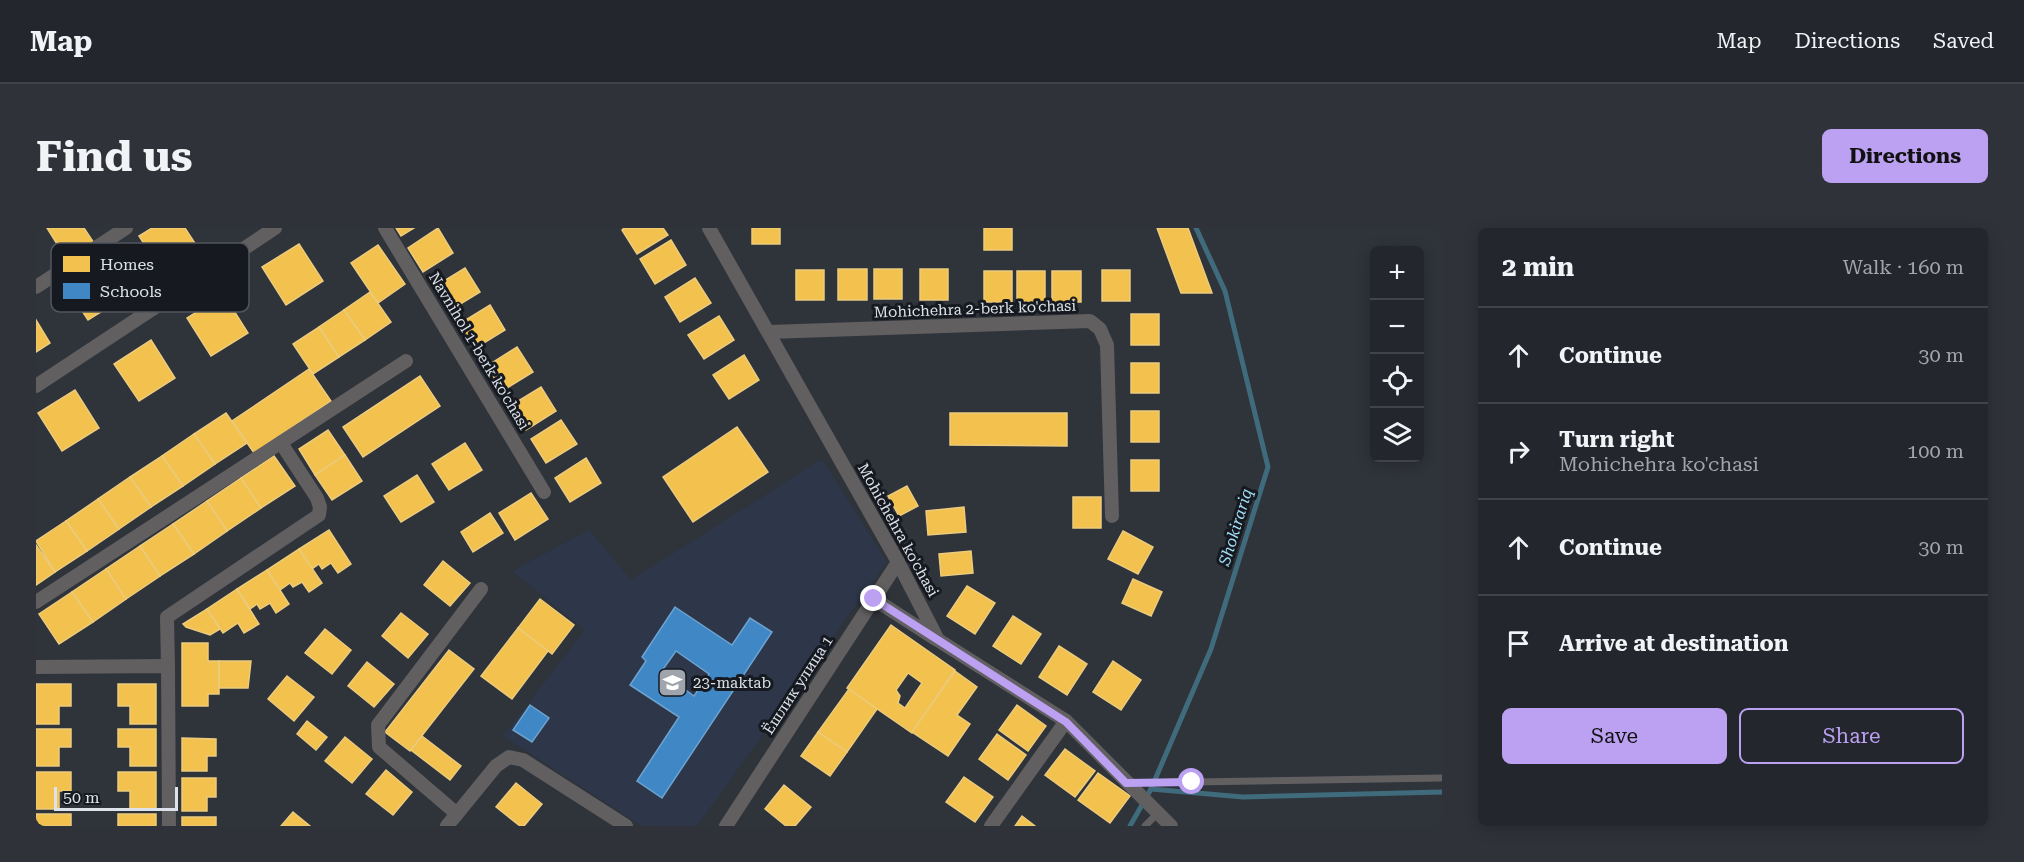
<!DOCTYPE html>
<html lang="en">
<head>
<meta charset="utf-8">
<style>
  :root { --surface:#23262c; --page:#2f3238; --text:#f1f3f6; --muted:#a3a5a9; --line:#404348; --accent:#bca0f2 }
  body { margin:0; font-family:"Roboto Serif",serif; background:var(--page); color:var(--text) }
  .controls { position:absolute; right:18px; top:18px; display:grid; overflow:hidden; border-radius:9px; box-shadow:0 3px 15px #0003 }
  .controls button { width:54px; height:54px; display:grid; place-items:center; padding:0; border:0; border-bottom:2px solid var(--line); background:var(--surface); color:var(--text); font:30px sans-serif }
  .scale { position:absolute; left:18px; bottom:15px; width:124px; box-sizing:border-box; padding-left:6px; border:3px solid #dde2eb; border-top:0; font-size:16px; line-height:21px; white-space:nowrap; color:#dde2eb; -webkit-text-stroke:4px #161a20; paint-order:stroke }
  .stop { position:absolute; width:18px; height:18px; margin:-14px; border:4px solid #bca0f2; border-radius:50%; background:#fff }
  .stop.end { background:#bca0f2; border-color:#fff; box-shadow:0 2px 6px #0008 }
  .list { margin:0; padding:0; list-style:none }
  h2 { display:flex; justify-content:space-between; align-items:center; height:78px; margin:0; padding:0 24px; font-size:26px }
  h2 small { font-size:20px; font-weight:400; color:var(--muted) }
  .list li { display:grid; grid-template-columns:39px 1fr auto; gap:18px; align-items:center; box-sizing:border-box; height:96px; padding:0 24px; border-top:2px solid var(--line) }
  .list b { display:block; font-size:22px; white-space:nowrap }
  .list p { margin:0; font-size:20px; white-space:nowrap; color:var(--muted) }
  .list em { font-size:20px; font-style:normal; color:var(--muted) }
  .actions { display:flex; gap:12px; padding:18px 24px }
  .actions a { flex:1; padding:14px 0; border:2px solid var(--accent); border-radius:9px; text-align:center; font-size:21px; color:var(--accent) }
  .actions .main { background:var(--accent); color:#111 }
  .icon { flex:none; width:33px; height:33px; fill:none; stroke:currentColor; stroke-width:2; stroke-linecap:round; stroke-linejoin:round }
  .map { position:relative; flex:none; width:1406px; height:598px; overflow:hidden; border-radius:9px }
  header { display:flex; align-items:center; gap:36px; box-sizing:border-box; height:84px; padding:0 30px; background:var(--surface); border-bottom:2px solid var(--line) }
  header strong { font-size:28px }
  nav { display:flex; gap:33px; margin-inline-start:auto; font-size:21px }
  .intro { display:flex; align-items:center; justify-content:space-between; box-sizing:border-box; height:144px; padding:0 36px }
  h1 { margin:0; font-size:42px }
  .button { padding:15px 27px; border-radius:9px; background:var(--accent); color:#111; font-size:21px; font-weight:700 }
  main { display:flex; gap:36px; padding:0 36px }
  aside { flex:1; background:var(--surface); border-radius:9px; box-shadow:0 3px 15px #0003 }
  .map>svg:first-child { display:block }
  .built { fill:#2d3749 }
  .homes { fill:#f2c14e; stroke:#eccb7d; stroke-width:1.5; fill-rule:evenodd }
  .schools { fill:#3f88c5; stroke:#6ea3d0; stroke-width:1.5; fill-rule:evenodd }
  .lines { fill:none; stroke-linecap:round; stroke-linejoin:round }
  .stream { stroke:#406b7c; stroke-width:5 }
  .lane { stroke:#615f60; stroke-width:7 }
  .street { stroke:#615f60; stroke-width:14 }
  .route { stroke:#bca0f2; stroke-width:8 }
  .labels { text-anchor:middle; stroke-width:6; stroke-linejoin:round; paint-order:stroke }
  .street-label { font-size:15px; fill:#dde2eb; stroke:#161a20 }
  .poi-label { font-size:15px; fill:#dde2eb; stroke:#161a20; text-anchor:start }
  .water-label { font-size:16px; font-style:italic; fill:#a1def7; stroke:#161a20 }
  .key { fill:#161a20; stroke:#52565d; stroke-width:1.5 }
  .key-label { font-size:16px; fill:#dde2eb }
</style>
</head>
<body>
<header>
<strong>Map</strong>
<nav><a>Map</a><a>Directions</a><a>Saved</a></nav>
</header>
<div class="intro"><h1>Find us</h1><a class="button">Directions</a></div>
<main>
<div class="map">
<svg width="1406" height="598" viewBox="0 0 1406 598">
  <rect width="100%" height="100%" fill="#2f333a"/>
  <polygon class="built" points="786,231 851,334 661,598 606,598 467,508 549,402 476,343 553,302 595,352"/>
  <g class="homes">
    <polygon points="11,0 48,0 58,15 31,32"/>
    <polygon points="116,0 149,0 164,23 127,46 103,8"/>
    <polygon points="360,0 378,0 365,8"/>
    <polygon points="402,0 417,25 387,44 372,20"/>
    <polygon points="588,0 627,0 632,7 601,26 586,2"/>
    <rect x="716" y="0" width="28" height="16"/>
    <rect x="948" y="0" width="28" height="22"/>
    <polygon points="1121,0 1152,0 1176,65 1145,65"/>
    <polygon points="635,12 650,37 619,56 604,31"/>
    <polygon points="263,16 287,53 250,77 226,39"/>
    <polygon points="342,17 369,56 342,75 315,35"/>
    <polygon points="65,31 89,69 52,92 28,55"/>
    <polygon points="429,40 444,64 413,83 398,59"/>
    <rect x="802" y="41" width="29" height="31"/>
    <rect x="838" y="41" width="28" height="30"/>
    <rect x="884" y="41" width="28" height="31"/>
    <rect x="760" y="42" width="28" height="30"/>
    <rect x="1066" y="42" width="28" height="31"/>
    <rect x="948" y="43" width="28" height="31"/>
    <rect x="981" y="43" width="28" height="31"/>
    <rect x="1016" y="43" width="29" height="31"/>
    <polygon points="659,50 675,75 644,94 629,69"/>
    <polygon points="334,64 355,94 329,112 308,82"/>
    <polygon points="188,67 212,105 175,128 151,90"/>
    <polygon points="454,77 469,102 438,121 423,96"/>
    <polygon points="308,82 329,112 303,129 283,99"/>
    <rect x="1095" y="86" width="28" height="31"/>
    <polygon points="683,88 698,112 668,131 652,107"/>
    <polygon points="0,92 14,115 0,124"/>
    <polygon points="283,99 303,129 277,146 257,116"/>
    <polygon points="115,112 139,150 103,173 78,136"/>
    <polygon points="481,119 497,144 466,163 451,138"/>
    <polygon points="708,127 723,152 693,171 677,147"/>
    <rect x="1095" y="135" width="28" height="30"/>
    <polygon points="273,141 295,173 218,225 196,193"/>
    <polygon points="384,148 404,178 327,229 307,199"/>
    <polygon points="505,159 520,183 490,202 474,178"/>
    <polygon points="39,162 63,200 26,223 2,185"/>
    <rect x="1095" y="183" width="28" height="31"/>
    <polygon points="190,185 211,215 179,236 158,206"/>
    <polygon points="914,185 1031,185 1031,218 914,217"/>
    <polygon points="525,192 541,216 510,235 495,211"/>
    <polygon points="701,199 732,244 657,294 627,249"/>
    <polygon points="292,202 309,227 279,247 263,221"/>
    <polygon points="158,206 179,236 147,258 126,228"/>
    <polygon points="429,215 446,242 413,262 396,236"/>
    <polygon points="309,227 326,253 296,272 279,247"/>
    <polygon points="126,228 147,258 115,279 94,249"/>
    <polygon points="238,228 259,258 225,280 205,250"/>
    <polygon points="550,230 565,255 534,274 519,250"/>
    <rect x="1095" y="232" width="28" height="31"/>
    <polygon points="381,247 398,274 365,294 348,268"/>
    <polygon points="94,249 115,279 83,301 62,271"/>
    <polygon points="205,250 225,280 191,303 171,273"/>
    <polygon points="871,258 882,278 863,288 852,268"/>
    <polygon points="495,265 512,291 479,312 463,285"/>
    <rect x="1037" y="269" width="28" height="31"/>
    <polygon points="62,271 83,301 51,323 30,293"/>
    <polygon points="171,273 191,303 158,326 137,296"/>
    <polygon points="928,279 930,304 892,307 890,283"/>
    <polygon points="454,285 467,305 437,324 425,304"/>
    <polygon points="30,293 51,323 19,344 0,313"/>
    <polygon points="137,296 158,326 124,348 104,318"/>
    <polygon points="293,302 315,336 302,345 295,335 286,341 283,336 276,341 263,321"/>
    <polygon points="1087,303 1117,319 1102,346 1072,331"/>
    <polygon points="0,317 19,344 0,357"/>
    <polygon points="104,318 124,348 90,371 70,341"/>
    <polygon points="263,321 286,355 273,364 266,354 257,359 254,355 244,362 231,342"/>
    <polygon points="935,323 937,345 905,348 903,326"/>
    <polygon points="407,333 434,355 414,378 388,357"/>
    <polygon points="70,341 90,371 57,394 36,364"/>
    <polygon points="231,342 253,376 240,385 234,375 224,381 221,376 214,381 201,361"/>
    <polygon points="1097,351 1126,364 1115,388 1086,375"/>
    <polygon points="931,358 959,375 939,406 911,388"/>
    <polygon points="201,361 223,396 208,405 202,395 187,405 171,381"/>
    <polygon points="36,364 57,394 23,416 3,386"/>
    <polygon points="504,371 538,397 516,426 482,400"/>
    <polygon points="171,381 184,401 174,407 150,399 147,396"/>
    <polygon points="365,385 392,406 372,430 346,408"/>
    <polygon points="977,388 1005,406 985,436 957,418"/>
    <path d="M855,397L919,442L876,505L811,460ZM872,445L886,455L869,480L862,475L864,468L860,462Z"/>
    <polygon points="482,400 512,423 476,471 445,448"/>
    <polygon points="289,401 315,422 296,446 269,425"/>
    <polygon points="146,415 172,415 172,433 183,433 183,466 172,466 172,478 146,478"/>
    <polygon points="1023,418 1051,436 1031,467 1003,449"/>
    <polygon points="413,422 438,441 374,523 349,504"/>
    <polygon points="183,433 215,433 212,460 183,460"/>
    <polygon points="1077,433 1105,452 1085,482 1057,464"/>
    <polygon points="331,434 358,456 338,479 312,458"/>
    <polygon points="919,443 941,459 921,487 934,496 912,528 876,504"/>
    <polygon points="251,448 278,469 258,493 232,471"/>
    <polygon points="0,456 35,456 35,478 23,478 23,496 0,496"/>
    <polygon points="82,456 120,456 120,496 94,496 94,478 82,478"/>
    <polygon points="813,461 841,481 811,524 782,504"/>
    <polygon points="981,477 1010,498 992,523 963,502"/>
    <polygon points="271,493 291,509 280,522 261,506"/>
    <polygon points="0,501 35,501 35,519 23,519 23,538 0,538"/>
    <polygon points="82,501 120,501 120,538 94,538 94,519 82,519"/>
    <polygon points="782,504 811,524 794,548 765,528"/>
    <polygon points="961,506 990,527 972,552 943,531"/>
    <polygon points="386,508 425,538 414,552 375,522"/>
    <polygon points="309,509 336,531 316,555 289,533"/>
    <polygon points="146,510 180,511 180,528 171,528 171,543 146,543"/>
    <polygon points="1029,521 1059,543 1039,569 1009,547"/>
    <polygon points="350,542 376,564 357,587 330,566"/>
    <polygon points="0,544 35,544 35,563 23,563 23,581 0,581"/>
    <polygon points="82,544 120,544 120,581 94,581 94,563 82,563"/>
    <polygon points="1062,545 1094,568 1074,595 1042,572"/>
    <polygon points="928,549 957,569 939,594 910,574"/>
    <polygon points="146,550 180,550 180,569 171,569 171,583 146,583"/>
    <polygon points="480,555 506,576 488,598 484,598 460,579"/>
    <polygon points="748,557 775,579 759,598 750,598 729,581"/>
    <polygon points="257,584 274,598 245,598"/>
    <rect x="0" y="586" width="35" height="12"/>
    <rect x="82" y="586" width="38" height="12"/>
    <polygon points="986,588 999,598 979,598"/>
    <rect x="146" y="589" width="34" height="9"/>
  </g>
  <g class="schools">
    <path d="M639,379L696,417L714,390L736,404L626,570L601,553L643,489L594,457L610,433L606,429ZM640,423L673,446L658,468L625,444Z"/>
    <polygon points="494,477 513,490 496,514 477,502"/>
  </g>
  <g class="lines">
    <g class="stream">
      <polyline points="1115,561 1207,569 1406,564"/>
      <polyline points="1094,598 1115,561 1175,421 1232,239 1189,63 1160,0"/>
    </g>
    <g class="lane">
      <polyline points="1094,555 1406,550"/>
      <polyline points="1109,598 1123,584"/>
    </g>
    <g class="street">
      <polyline points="349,0 508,264"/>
      <polyline points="673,0 862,334 902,412 1030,493 1135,598"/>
      <polyline points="0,59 90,0"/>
      <polyline points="733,104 1054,93 1064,101 1071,117 1076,288"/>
      <polyline points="0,158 239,0"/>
      <polyline points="838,371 900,411"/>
      <polyline points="0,374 370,133"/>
      <polyline points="132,438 131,389 283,287 284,279 281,270 245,215"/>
      <polyline points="0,439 132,438 133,598"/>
      <polyline points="421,586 343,519 342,497 445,361"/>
      <polyline points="411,598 460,538 473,529 487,532 590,598"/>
      <polyline points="690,598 862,334"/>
      <polyline points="955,598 1030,493"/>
    </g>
  </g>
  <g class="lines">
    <polyline class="route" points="838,371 1030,494 1090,555 1156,554"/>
  </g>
  <defs>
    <symbol id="school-square" viewBox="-11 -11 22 22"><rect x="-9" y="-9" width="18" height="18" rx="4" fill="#a0a5ad" stroke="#161a20"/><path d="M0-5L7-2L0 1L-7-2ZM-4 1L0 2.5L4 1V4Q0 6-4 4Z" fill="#fff"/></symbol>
  </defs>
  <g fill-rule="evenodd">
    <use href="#school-square" x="620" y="438" width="33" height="33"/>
  </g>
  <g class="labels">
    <g class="street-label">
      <text transform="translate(939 81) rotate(-2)" y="5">Mohichehra 2-berk ko'chasi</text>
      <text transform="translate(443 123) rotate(59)" y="5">Navnihol 1-berk ko'chasi</text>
      <text transform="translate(862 302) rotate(61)" y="5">Mohichehra ko'chasi</text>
      <text transform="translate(762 457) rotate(-57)" y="5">Ёшлик улица 1</text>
    </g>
    <g class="poi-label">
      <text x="657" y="460">23-maktab</text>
    </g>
    <g class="water-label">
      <text transform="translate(1199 299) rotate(-73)" y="6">Shokirariq</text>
    </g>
  </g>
  <rect x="15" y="15" width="198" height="69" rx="9" class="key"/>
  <rect x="27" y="28" width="27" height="16" fill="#f2c14e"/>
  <rect x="27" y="55" width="27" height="16" fill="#3f88c5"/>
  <g class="key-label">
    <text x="64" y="42">Homes</text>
    <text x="64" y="69">Schools</text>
  </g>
</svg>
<div class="controls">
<button>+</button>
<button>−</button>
<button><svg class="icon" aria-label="locate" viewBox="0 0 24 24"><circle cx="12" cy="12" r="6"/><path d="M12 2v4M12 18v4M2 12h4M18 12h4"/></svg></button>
<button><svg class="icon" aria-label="layers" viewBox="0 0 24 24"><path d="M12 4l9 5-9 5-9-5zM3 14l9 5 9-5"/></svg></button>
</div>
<div class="scale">50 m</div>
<div class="stop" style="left:1156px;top:554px"></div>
<div class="stop end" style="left:838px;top:371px"></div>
</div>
<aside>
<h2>2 min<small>Walk · 160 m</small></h2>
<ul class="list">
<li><svg class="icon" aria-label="ahead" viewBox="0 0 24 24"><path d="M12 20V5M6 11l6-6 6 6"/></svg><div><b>Continue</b></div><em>30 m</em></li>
<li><svg class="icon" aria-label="right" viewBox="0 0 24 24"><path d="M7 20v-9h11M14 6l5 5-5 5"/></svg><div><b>Turn right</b><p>Mohichehra ko'chasi</p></div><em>100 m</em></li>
<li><svg class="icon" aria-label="ahead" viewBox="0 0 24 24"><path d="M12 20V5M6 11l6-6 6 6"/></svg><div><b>Continue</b></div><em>30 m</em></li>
<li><svg class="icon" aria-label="arrive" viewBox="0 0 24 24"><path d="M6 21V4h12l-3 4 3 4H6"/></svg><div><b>Arrive at destination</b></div></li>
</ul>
<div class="actions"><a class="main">Save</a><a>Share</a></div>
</aside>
</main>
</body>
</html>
